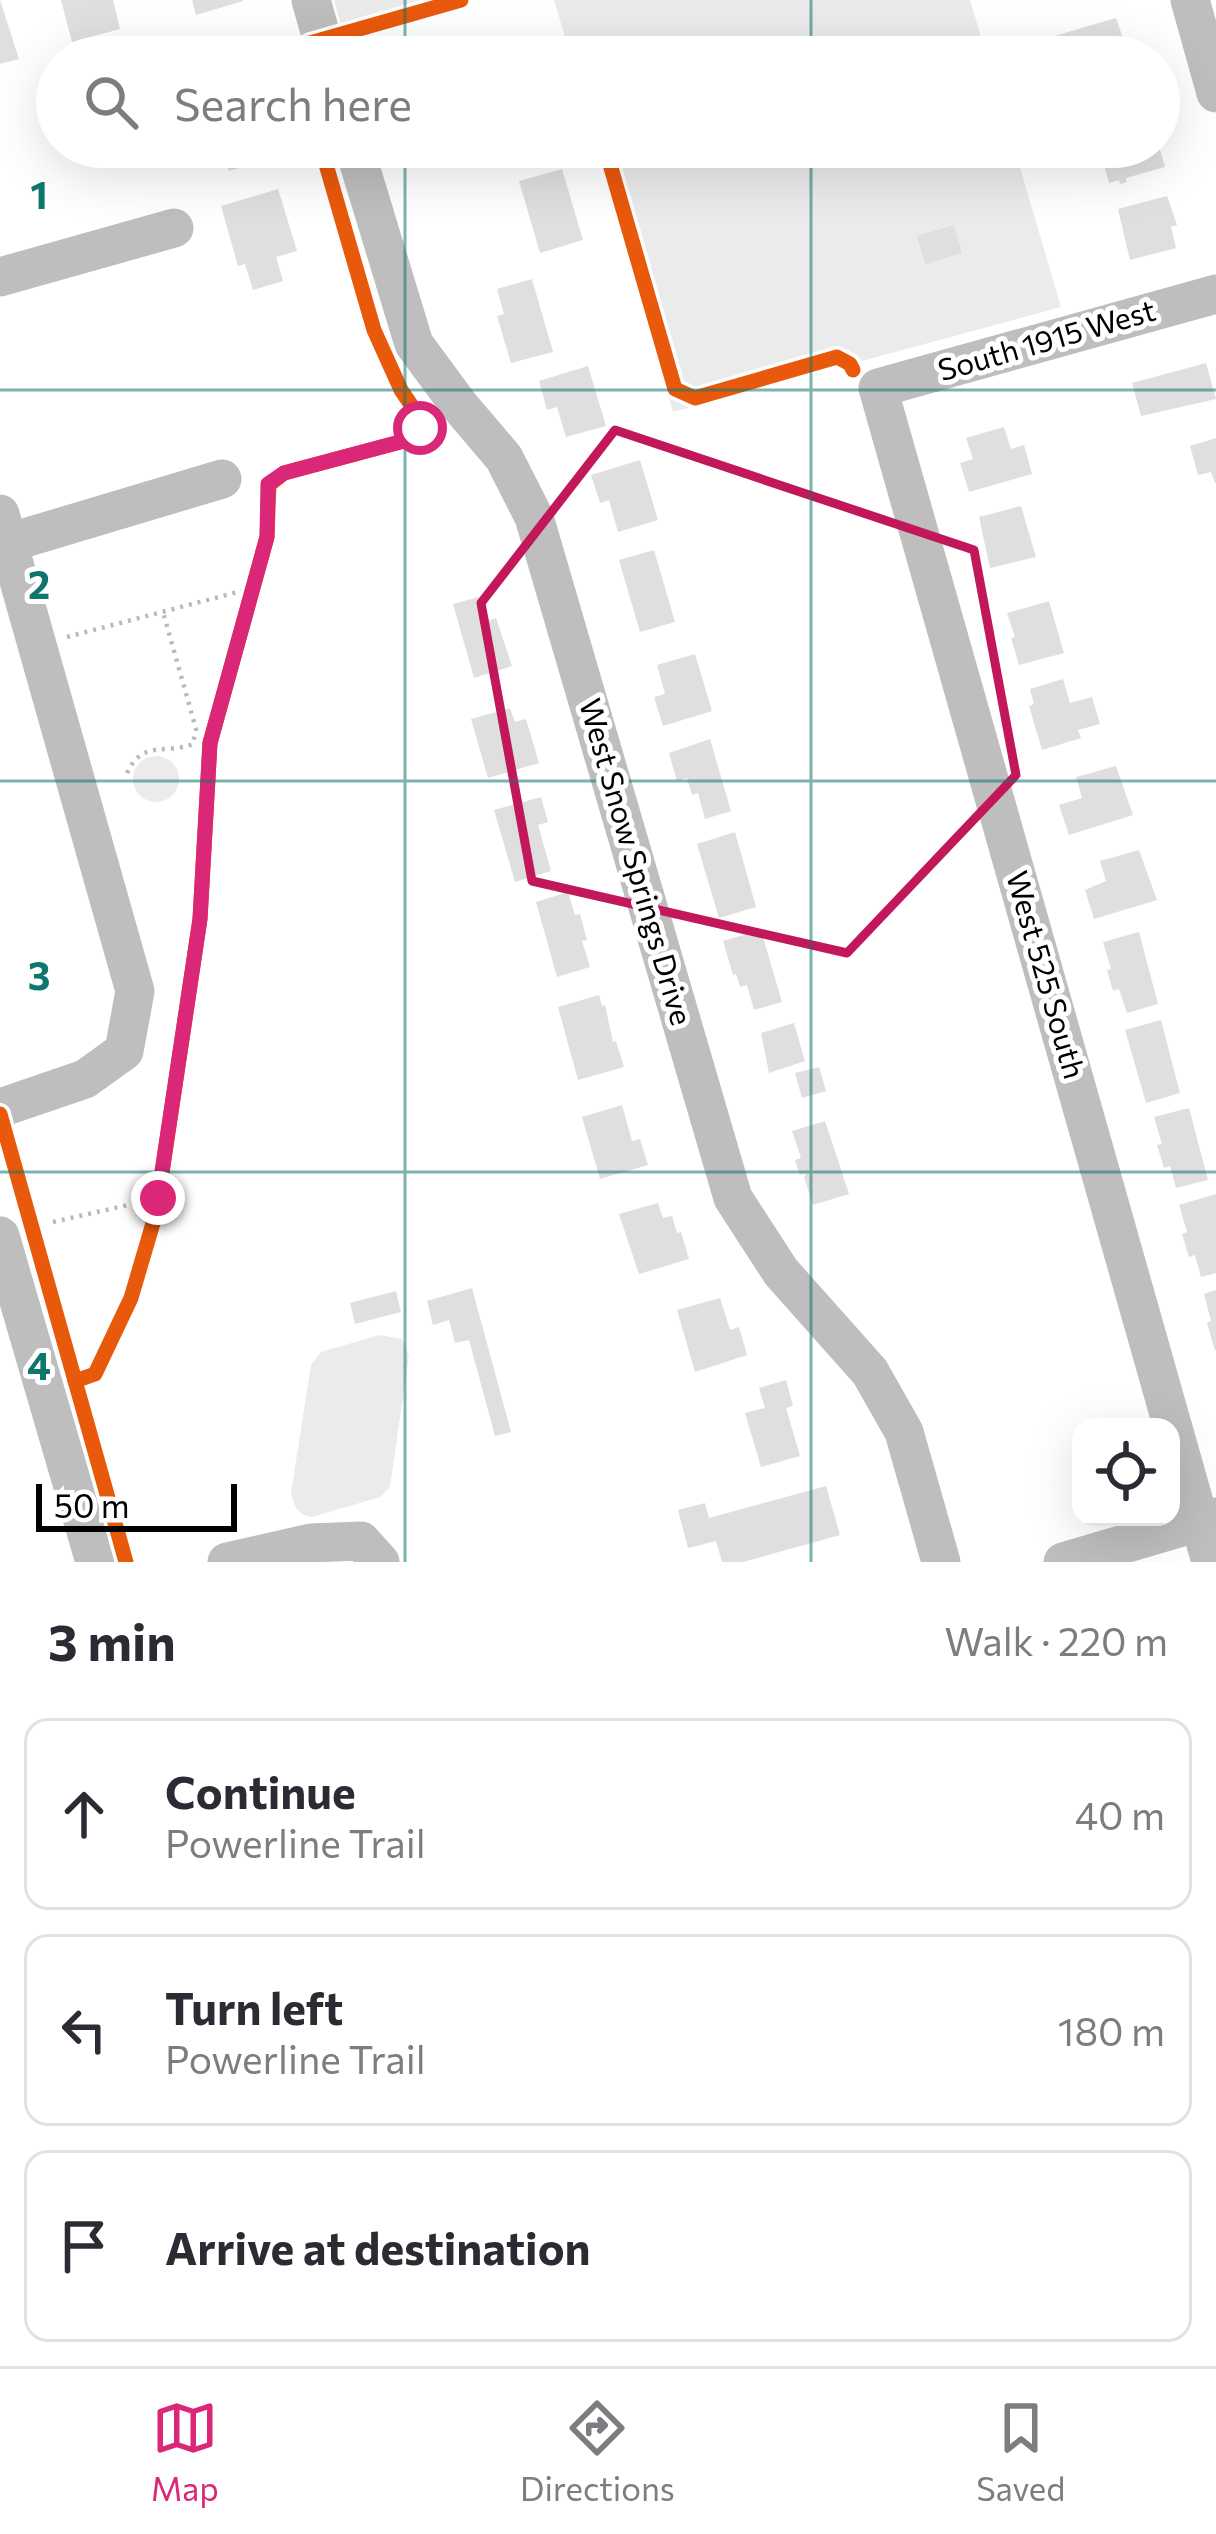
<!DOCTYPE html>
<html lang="en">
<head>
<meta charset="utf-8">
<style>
  :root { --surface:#fff; --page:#f2f2f3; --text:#2b2b33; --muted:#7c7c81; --line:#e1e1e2; --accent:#db2777 }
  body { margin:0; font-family:Commissioner,sans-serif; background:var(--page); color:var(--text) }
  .controls { position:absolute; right:36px; bottom:36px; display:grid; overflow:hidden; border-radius:24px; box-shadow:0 12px 48px #0002 }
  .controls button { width:108px; height:108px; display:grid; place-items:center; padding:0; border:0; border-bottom:3px solid var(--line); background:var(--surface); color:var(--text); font:60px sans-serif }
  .scale { position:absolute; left:36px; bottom:30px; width:201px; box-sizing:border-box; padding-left:12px; border:6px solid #000; border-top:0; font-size:33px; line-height:42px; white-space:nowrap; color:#000; -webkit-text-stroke:9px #fff; paint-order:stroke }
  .stop { position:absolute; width:36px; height:36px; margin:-27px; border:9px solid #db2777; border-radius:50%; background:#fff }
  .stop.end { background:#db2777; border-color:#fff; box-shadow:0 3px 12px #0008 }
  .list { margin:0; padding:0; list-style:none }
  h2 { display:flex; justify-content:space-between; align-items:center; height:156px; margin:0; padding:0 48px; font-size:51px }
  h2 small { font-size:39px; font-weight:400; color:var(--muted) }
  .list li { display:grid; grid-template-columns:78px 1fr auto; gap:36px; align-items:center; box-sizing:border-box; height:192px; margin:0 24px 24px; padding:0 24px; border:3px solid var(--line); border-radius:24px }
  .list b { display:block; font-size:45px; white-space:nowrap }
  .list p { margin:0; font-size:39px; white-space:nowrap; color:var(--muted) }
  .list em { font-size:39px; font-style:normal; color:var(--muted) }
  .icon { flex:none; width:66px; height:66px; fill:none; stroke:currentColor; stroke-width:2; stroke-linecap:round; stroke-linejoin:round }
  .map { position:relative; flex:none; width:1216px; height:1562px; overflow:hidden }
  .search { position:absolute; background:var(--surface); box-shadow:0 12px 48px #0002; left:36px; right:36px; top:36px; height:132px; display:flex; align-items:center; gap:30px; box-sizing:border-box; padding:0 42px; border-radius:66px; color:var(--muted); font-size:45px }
  .sheet { height:804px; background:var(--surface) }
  nav { display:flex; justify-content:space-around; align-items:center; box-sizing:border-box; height:168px; border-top:3px solid var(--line); background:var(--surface); font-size:33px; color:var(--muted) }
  nav a { display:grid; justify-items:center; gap:6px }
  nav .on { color:var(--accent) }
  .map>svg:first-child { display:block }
  .green { fill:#ebebeb }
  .building { fill:#dfdfdf }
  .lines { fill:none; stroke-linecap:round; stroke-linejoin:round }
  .path { stroke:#b9b9b9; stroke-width:4.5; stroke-dasharray:3 6; stroke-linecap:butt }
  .minor { stroke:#bebebe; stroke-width:39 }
  .cycleway-casing { stroke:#fff; stroke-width:22 }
  .cycleway { stroke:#e8590c; stroke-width:15 }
  .route { stroke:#db2777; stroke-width:15 }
  .marked { fill:none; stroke:#c2185b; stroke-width:9; stroke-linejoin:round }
  .grid { fill:none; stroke:#0f766e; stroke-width:3; stroke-opacity:0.55 }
  .labels { text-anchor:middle; stroke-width:10; stroke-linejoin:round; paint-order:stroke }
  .street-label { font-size:30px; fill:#000; stroke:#fff }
  .grid-label { font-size:39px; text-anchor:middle; font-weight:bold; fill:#0f766e; stroke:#fff; stroke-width:10; stroke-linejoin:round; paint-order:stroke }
</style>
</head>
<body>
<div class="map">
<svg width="1216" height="1562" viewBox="0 0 1216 1562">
  <rect width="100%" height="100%" fill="#fff"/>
  <g class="green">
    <polygon points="334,0 471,0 344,36"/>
    <polygon points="554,0 970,0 987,57 571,57"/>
    <polygon points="597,147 1014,147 1061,307 673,412"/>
    <circle cx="156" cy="779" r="23"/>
    <path d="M379,1335L402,1339L409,1355L390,1487L380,1497L312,1517C298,1515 294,1506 291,1493L311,1365L321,1352Z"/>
  </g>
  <g class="building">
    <polygon points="0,0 19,59 0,64"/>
    <polygon points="61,0 113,0 120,29 72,42"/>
    <polygon points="192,0 243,0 243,1 196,15"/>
    <polygon points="1116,18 1126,47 1113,50 1115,57 1057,57 1051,37"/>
    <polygon points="222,147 279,147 282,156 229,171"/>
    <polygon points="1099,147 1159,147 1165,167 1126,178 1127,182 1120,184 1119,180 1109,183"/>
    <polygon points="562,169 583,240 540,253 519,181"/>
    <polygon points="278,189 297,251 276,257 283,281 253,290 245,264 238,266 221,206"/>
    <polygon points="1167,196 1177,225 1171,227 1176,248 1130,260 1118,209"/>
    <polygon points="954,225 962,253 925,264 917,236"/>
    <polygon points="532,279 553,352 511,363 497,316 504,314 497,289"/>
    <polygon points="1206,363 1216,399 1141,416 1132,383"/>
    <polygon points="588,366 606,426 566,437 557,407 547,410 539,381"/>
    <polygon points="1004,427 1011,449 1024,445 1032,474 969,492 960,463 973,459 966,438"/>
    <polygon points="1216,438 1216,483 1215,483 1211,472 1198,475 1190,446"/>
    <polygon points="640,460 658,520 618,532 609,500 600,503 591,475"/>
    <polygon points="1021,506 1036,557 990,568 979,517"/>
    <polygon points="654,550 675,622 640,632 619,560"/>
    <polygon points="479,597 486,621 496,618 512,666 474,678 453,604"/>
    <polygon points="1049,601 1064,653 1019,665 1011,638 1015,637 1007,613"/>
    <polygon points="695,654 712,711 663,726 654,697 665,694 657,665"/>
    <polygon points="1063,679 1070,703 1092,697 1100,724 1078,730 1081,738 1042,750 1029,706 1034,704 1030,689"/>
    <polygon points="510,708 515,722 526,719 539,763 488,778 471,719"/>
    <polygon points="710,739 731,811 705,819 698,793 692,795 687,778 677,781 669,753"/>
    <polygon points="1116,766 1133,815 1069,835 1059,805 1082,798 1076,777"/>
    <polygon points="541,797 548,822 538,825 551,871 515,882 494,810"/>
    <polygon points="735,832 756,907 719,918 697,844"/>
    <polygon points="1139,850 1157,900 1094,919 1085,890 1106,881 1100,861"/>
    <polygon points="568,892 575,915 580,914 587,940 582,941 590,967 557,977 536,902"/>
    <polygon points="761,930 782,1002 754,1010 747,985 740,987 736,974 733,975 723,941"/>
    <polygon points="1139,932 1158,1004 1127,1013 1119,989 1113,991 1107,970 1111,969 1103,942"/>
    <polygon points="599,995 602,1006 605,1005 613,1042 616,1041 624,1067 578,1080 558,1007"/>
    <polygon points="1161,1020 1180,1093 1146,1103 1125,1030"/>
    <polygon points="794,1023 805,1061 769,1073 761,1033"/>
    <polygon points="819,1067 826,1091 802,1098 795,1073"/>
    <polygon points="622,1105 632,1141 640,1139 648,1165 600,1179 582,1117"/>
    <polygon points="1189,1108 1208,1180 1176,1188 1170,1166 1164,1168 1157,1145 1162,1144 1154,1117"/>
    <polygon points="825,1121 849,1194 813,1205 804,1177 806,1173 800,1175 795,1160 801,1158 792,1131"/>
    <polygon points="1216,1194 1216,1273 1201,1277 1195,1255 1189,1257 1182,1234 1187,1232 1179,1205"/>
    <polygon points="658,1203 663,1218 672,1216 677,1233 681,1232 689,1259 639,1274 619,1214"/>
    <polygon points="472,1288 511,1432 495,1436 469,1340 455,1343 449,1320 433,1325 427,1301"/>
    <polygon points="1216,1290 1216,1350 1215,1351 1207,1323 1211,1321 1204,1294"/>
    <polygon points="396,1291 401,1312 355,1324 350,1303"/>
    <polygon points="720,1298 730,1330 739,1327 747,1355 695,1372 677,1310"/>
    <polygon points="786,1380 793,1406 786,1408 800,1456 761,1467 745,1413 765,1408 759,1388"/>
    <polygon points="826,1486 840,1535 743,1562 722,1562 716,1541 688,1548 678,1510 705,1503 709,1518"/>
  </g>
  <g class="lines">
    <g class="path">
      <polyline points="67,637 253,588"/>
      <path d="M127,773C143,739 166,755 193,744L196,729L163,612"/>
      <polyline points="53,1222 159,1198"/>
    </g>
    <g class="minor">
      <polyline points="311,0 327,57"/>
      <polyline points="1190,0 1216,93"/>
      <polyline points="354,147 414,344 459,405 504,458 534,517 733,1198 781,1272 870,1372 904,1432 941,1562"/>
      <polyline points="0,277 174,228"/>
      <polyline points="0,514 135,991 124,1051 85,1079 0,1108"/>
      <polyline points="8,543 222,479"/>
      <polyline points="0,1236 95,1562"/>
      <polyline points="227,1562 311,1543 361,1541 380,1562"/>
      <polyline points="1063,1562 1216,1517"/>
      <polyline points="1211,1562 878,388 1216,294"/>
    </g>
    <defs>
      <g id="cycleway">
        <polyline points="297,57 302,47 310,43 461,0"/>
        <polyline points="605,147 675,389 695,398 837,357 850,364 853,370"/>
        <polyline points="0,1114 126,1562"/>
        <polyline points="75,1381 95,1374 131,1298 156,1213 200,919 210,743 267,537 269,485 284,473 400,442 417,434 420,418 401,390 374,330 321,147"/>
      </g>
    </defs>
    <use href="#cycleway" class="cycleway-casing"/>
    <use href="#cycleway" class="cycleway"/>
  </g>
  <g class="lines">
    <polyline class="route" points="158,1198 200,919 210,743 267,537 268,484 284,473 400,442 417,434 420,428"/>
  </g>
  <path class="marked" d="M615,430L974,550L1016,775L847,953L532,881L481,603Z"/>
  <path class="grid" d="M405,0V57M811,0V57M405,147V1562M811,147V1562M0,390H1216M0,781H1216M0,1172H1216"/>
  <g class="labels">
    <g class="street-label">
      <text transform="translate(1047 341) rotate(-16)" y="10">South 1915 West</text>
      <text transform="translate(635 862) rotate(74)" y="10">West Snow Springs Drive</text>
      <text transform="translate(1045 975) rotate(74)" y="10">West 525 South</text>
    </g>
  </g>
  <g class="grid-label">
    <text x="39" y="209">1</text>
    <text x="39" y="599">2</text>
    <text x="39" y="990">3</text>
    <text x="39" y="1380">4</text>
  </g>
</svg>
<div class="controls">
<button><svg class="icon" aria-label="locate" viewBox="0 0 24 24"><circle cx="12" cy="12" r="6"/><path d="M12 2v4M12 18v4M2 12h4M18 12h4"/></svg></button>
</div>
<div class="scale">50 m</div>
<div class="stop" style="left:420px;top:428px"></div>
<div class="stop end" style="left:158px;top:1198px"></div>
<div class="search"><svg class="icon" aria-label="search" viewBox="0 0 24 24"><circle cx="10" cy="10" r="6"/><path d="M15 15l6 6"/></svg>Search here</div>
</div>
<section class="sheet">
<h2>3 min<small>Walk · 220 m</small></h2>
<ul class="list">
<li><svg class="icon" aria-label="ahead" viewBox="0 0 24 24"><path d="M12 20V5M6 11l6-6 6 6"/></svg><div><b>Continue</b><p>Powerline Trail</p></div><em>40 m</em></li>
<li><svg class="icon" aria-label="left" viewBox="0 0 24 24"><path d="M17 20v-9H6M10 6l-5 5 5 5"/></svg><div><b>Turn left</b><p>Powerline Trail</p></div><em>180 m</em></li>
<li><svg class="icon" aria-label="arrive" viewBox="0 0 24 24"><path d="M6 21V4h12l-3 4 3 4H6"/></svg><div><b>Arrive at destination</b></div></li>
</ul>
</section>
<nav>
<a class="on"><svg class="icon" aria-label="map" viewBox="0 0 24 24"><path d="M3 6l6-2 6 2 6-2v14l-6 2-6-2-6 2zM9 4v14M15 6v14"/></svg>Map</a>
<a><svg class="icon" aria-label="directions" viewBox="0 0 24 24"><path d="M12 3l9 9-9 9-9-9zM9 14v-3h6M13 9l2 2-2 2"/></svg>Directions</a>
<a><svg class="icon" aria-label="saved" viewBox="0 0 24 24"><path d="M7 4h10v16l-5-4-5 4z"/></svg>Saved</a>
</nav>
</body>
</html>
